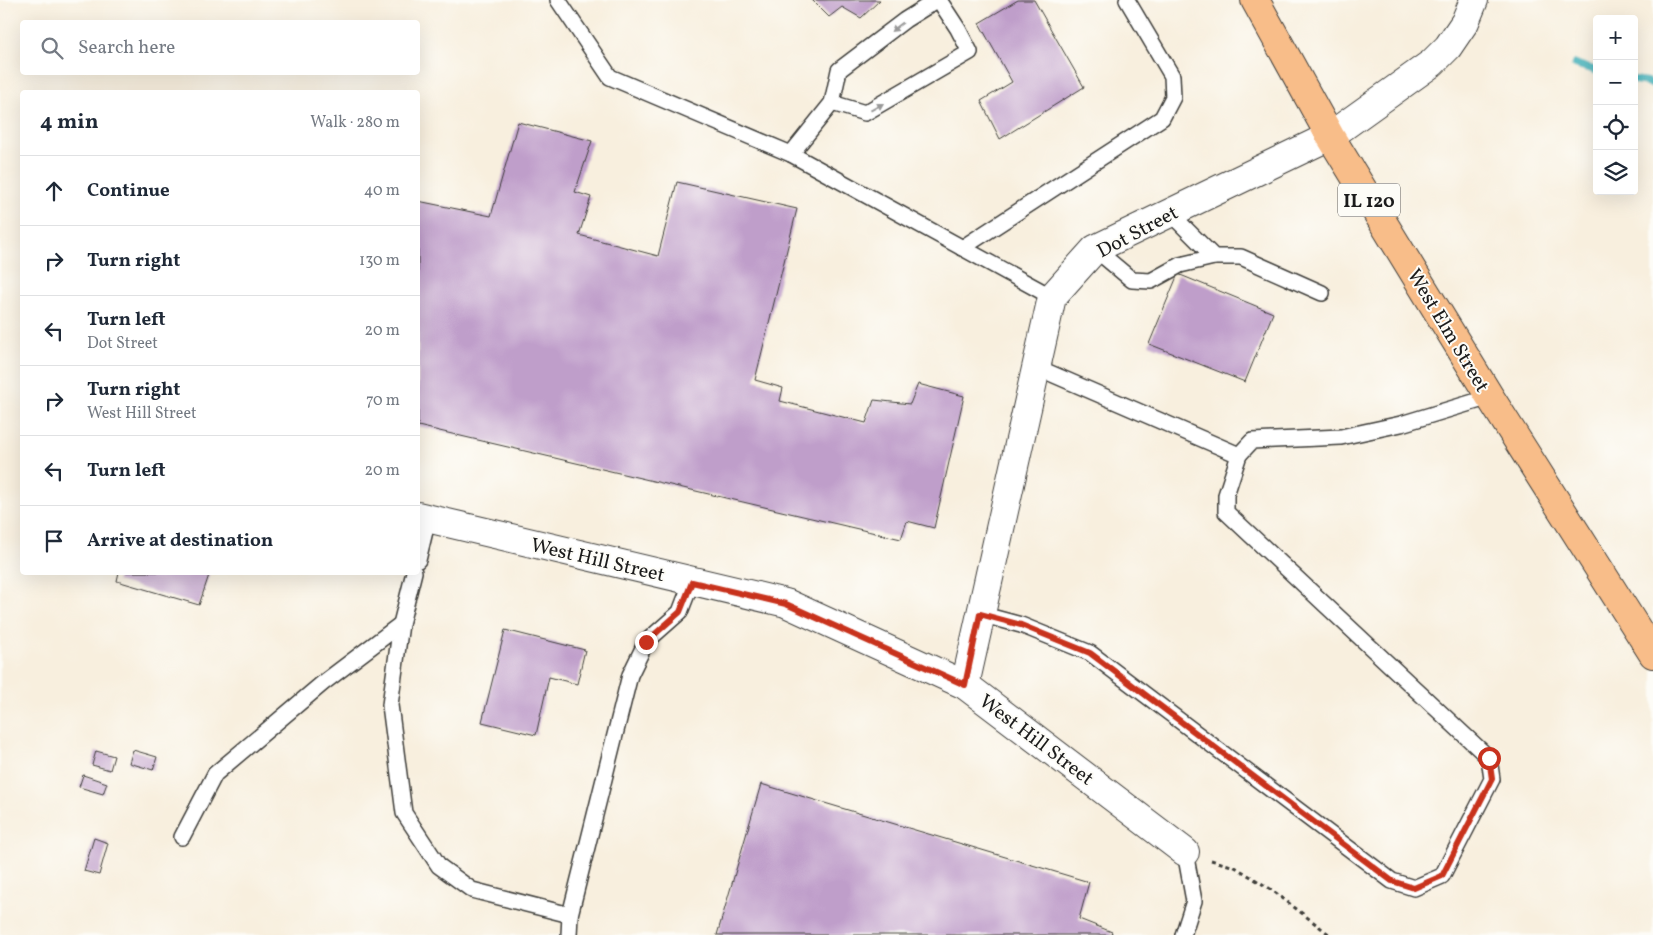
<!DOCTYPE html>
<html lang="en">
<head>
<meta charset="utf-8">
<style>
  :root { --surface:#fff; --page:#f2f2f3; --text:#1f2937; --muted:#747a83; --line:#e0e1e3 }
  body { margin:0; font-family:Vollkorn,serif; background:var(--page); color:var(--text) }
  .controls { position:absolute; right:15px; top:15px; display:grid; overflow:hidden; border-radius:5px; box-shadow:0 5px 20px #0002 }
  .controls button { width:45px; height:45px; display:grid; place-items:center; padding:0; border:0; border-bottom:1px solid var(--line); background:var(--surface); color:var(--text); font:25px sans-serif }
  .stop { position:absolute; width:15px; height:15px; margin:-11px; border:4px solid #c8321e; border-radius:50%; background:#fff }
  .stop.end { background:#c8321e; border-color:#fff; box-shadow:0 1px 5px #0008 }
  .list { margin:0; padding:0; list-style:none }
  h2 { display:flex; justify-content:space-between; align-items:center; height:65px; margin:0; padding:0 20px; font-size:21px }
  h2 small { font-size:16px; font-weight:400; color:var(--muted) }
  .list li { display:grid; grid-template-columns:32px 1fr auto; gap:15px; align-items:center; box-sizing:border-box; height:70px; padding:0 20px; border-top:1px solid var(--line) }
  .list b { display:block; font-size:19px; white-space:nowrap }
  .list p { margin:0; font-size:16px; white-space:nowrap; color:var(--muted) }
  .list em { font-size:16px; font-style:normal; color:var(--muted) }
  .icon { flex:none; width:28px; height:28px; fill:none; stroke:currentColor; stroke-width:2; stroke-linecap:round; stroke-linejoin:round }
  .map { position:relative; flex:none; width:1653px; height:935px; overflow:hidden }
  .search { position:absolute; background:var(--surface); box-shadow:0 5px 20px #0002; left:20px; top:20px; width:400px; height:55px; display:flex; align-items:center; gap:12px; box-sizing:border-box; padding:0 18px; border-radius:5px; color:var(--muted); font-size:19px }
  .panel { position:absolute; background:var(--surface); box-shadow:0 5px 20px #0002; left:20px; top:90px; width:400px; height:485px; border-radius:5px }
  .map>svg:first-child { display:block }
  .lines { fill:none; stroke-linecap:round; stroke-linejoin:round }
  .stream { stroke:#41b1ba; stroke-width:8 }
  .building { fill:#bf9eca }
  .service-casing { stroke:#3d3c39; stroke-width:18 }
  .minor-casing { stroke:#3d3c39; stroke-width:30 }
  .primary-casing { stroke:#3d3c39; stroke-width:30 }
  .path { stroke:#3d3c39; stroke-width:3; stroke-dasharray:4 4; stroke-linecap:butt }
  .service { stroke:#fff; stroke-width:15 }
  .minor { stroke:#fff; stroke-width:28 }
  .primary { stroke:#f8bd89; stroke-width:28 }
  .oneway { fill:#999 }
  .route { stroke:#c8321e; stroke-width:6 }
  .labels { text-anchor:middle; stroke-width:4; stroke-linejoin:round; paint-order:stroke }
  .shield { fill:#fdfcf7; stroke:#605f5e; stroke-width:1 }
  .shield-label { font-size:19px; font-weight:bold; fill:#1c1c1c }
  .street-label { font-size:20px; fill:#1c1c1c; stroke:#fdfcf7 }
</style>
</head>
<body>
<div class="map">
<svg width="1653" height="935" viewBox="0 0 1653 935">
  <rect width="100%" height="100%" fill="#fdfcf7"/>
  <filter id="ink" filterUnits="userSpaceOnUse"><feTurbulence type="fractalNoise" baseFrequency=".02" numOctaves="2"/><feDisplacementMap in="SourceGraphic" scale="10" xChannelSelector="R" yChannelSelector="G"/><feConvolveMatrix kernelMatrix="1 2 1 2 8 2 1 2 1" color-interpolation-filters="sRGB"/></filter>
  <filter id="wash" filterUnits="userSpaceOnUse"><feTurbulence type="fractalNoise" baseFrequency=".0096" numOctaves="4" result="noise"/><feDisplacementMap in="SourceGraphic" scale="20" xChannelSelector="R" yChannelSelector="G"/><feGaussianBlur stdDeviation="1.12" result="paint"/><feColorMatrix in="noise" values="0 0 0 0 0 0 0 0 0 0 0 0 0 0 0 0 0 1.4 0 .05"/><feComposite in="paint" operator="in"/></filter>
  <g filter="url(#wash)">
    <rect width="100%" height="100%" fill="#f8efde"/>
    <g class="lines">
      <g class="stream">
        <polyline points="1575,64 1597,71"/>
        <polyline points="1634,80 1647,82 1653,85"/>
      </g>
    </g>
    <g id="blocks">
      <g class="building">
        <polygon points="812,0 880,0 861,18 842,7 829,17"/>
        <polygon points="1018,0 1034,0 1084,87 1000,139 981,101 1012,82 979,23"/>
        <polygon points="518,122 592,141 575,192 591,197 579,235 658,256 677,182 797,209 755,380 783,388 780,401 866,423 874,400 910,404 918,384 964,396 934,528 907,521 901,539 418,426 418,201 491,216"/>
        <polygon points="1178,274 1273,313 1245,382 1149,344"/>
        <polygon points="119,572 210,572 199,605 117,581"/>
        <polygon points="505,630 585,650 577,684 549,677 536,735 482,722"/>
        <polygon points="133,750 157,757 153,770 129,763"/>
        <polygon points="96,751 114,756 110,770 92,765"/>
        <polygon points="83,775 107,783 103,794 79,787"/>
        <polygon points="761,784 1089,882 1079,919 1112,932 1111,935 717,935"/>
        <polygon points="94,838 108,843 99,875 84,871"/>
      </g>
    </g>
  </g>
  <g filter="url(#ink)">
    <use href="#blocks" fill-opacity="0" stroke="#3d3c39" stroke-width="1"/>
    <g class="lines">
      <defs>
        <g id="service">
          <polyline points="558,0 610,77 791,154 1052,297"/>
          <polyline points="832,103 865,113 970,52 958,29 939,0"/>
          <polyline points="791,154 832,103 839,70 905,20 937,0"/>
          <polyline points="1170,213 1214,257 1241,257 1322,293"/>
          <polyline points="962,248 1162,118 1173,97 1172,76 1127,0"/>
          <polyline points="1095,249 1132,280 1151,281 1180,265 1214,257"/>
          <polyline points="1036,367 1239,455"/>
          <polyline points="418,560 428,519"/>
          <polyline points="414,572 401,624 390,705 404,813 439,866 472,890 570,915 630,675 646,642 680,612 692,581"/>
          <polyline points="980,614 1021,625 1090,653 1392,881 1414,888 1442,876 1492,779 1489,758 1226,512 1226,495 1239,455 1252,441 1341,437 1401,424 1490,397"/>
          <polyline points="182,837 215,774 323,683 401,624"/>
          <polyline points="569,935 570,915"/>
          <polyline points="1183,935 1194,901 1185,852"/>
        </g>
        <g id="minor">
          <polyline points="418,516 786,603 965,685 1185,852"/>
          <polyline points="965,685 1052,297 1095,249 1330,136 1432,63 1448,47 1465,22 1474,0"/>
        </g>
        <polyline id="primary" points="1255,0 1330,136 1490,397 1653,654"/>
      </defs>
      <use href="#service" class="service-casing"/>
      <use href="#minor" class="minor-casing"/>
      <use href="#primary" class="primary-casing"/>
      <polyline class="path" points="1211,860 1235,867 1272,890 1330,935"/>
      <use href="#service" class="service"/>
      <use href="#minor" class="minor"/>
      <use href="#primary" class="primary"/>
    </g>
    <defs><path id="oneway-solid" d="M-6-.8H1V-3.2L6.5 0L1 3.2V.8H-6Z" transform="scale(1.25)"/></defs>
    <g class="oneway">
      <use href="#oneway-solid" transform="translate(897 27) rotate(143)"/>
      <use href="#oneway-solid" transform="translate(877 107) rotate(-29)"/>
    </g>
  </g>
  <g class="lines" filter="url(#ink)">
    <polyline class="route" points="646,642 680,612 692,582 786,604 965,685 980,614 1021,625 1090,653 1392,881 1414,888 1442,876 1492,779 1489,758"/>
  </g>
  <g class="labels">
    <rect class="shield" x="1338" y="183.5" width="62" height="33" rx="4"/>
    <g class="shield-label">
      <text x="1369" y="207">IL 120</text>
    </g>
    <g class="street-label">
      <text transform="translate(1137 231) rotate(-28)" y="7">Dot Street</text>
      <text transform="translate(1449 330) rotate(59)" y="7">West Elm Street</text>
      <text transform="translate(598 559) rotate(13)" y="7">West Hill Street</text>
      <text transform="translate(1037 739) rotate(37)" y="7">West Hill Street</text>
    </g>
  </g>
</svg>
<div class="controls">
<button>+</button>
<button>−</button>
<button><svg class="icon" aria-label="locate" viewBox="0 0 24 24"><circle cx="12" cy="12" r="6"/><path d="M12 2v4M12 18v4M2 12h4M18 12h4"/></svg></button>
<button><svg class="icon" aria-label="layers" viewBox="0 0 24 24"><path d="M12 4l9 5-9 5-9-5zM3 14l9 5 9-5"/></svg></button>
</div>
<div class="stop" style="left:1489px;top:758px"></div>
<div class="stop end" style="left:646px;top:642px"></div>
<div class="search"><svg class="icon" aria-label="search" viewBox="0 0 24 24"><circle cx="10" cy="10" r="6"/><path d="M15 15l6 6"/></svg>Search here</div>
<section class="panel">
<h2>4 min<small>Walk · 280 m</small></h2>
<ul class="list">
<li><svg class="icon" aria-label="ahead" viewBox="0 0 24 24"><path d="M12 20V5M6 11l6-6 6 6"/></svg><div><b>Continue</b></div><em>40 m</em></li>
<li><svg class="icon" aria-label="right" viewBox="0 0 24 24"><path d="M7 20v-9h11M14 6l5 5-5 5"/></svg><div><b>Turn right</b></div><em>130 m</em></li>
<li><svg class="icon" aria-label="left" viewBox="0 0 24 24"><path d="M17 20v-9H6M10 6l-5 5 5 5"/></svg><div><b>Turn left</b><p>Dot Street</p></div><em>20 m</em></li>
<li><svg class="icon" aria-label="right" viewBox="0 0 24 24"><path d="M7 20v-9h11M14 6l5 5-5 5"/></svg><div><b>Turn right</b><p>West Hill Street</p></div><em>70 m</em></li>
<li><svg class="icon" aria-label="left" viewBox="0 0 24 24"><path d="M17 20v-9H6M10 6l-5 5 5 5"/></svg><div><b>Turn left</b></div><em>20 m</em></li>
<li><svg class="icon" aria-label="arrive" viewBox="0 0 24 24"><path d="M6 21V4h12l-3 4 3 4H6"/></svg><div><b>Arrive at destination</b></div></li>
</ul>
</section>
</div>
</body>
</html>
